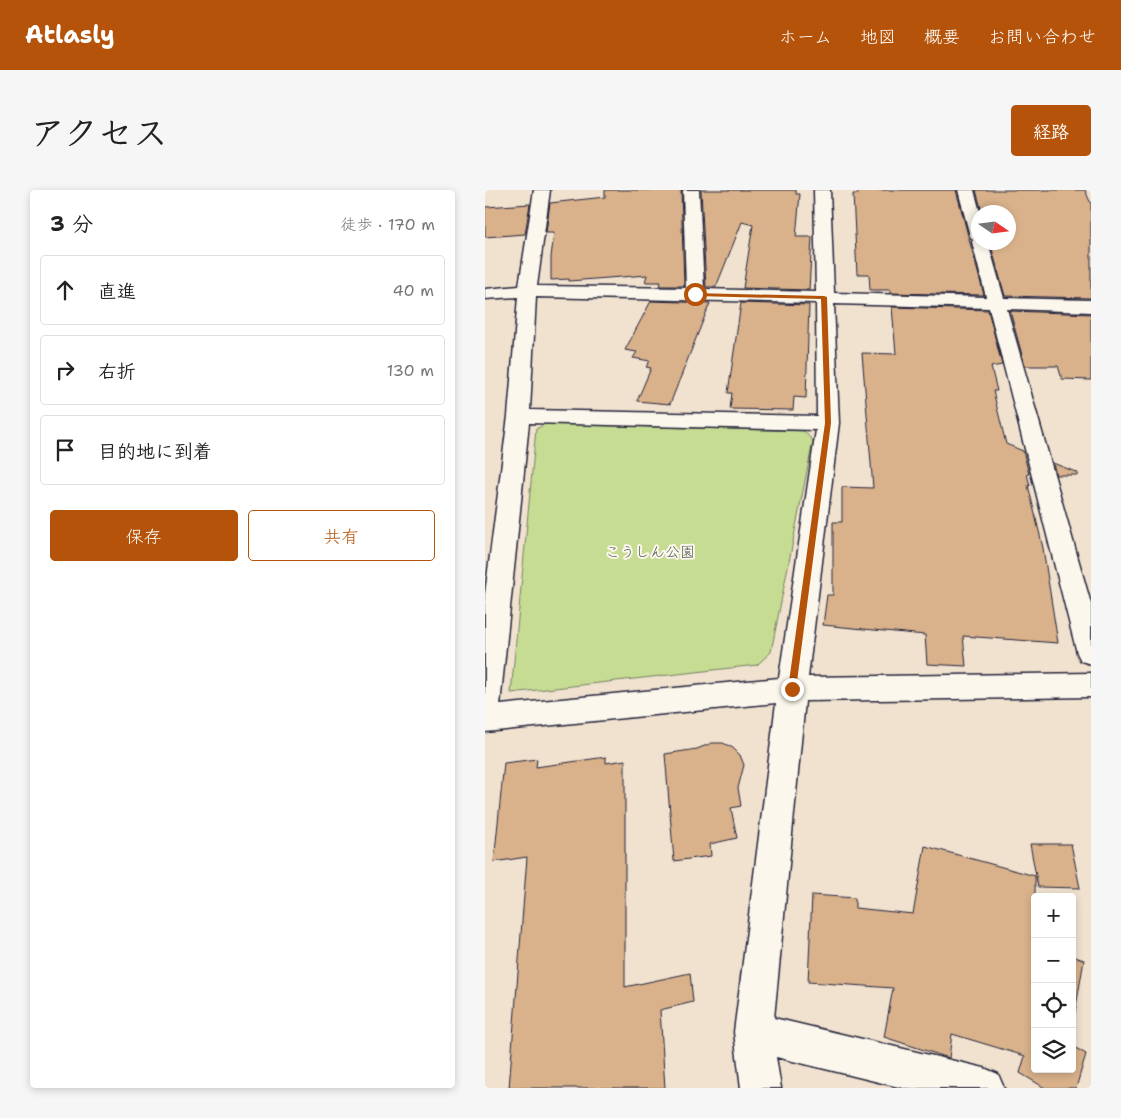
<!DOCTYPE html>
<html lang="ja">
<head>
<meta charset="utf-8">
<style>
  :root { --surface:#fff; --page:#f6f6f6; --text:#222; --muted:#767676; --line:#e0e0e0; --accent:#b45309 }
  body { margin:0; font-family:"Shantell Sans","Klee One",sans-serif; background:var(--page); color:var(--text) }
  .controls { position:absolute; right:15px; bottom:15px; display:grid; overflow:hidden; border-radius:5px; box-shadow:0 2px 8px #0003 }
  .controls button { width:45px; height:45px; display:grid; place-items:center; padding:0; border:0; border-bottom:1px solid var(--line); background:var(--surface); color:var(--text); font:25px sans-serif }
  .compass { position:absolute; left:486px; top:15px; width:45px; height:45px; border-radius:50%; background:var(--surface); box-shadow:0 2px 8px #0003; rotate:103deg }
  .stop { position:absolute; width:15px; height:15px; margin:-11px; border:4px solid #b45309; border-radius:50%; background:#fff }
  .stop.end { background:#b45309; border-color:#fff; box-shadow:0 1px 5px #0008 }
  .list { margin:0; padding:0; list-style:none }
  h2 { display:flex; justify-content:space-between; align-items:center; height:65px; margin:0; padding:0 20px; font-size:21px }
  h2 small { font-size:16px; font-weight:400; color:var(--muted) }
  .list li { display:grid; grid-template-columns:32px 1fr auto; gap:15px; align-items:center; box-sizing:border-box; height:70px; margin:0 10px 10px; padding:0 10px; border:1px solid var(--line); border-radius:5px }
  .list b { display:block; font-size:19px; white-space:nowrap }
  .list em { font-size:16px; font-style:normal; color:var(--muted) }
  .actions { display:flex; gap:10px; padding:15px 20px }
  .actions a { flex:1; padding:11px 0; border:1px solid var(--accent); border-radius:5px; text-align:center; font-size:18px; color:var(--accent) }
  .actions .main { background:var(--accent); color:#fff }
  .icon { flex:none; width:28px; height:28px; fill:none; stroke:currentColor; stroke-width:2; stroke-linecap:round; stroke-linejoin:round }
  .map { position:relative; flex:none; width:606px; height:898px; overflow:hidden; border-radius:5px }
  header { display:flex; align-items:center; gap:30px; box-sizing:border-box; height:70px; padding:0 25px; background:var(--accent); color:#fff }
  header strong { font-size:24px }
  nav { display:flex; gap:28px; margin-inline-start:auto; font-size:18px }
  .intro { display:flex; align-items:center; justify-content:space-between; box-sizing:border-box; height:120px; padding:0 30px }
  h1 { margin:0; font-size:35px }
  .button { padding:12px 22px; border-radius:5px; background:var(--accent); color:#fff; font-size:18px; font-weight:700 }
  main { display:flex; gap:30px; padding:0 30px }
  aside { flex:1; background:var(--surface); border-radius:5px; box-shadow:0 2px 8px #0003 }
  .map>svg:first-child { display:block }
  .green { fill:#c6dc92; stroke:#747f66 }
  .building { fill:#d9b28b; stroke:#22223b }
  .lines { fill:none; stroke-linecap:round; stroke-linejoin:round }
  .minor-casing { stroke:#22223b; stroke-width:3 }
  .minor { fill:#fbf7ec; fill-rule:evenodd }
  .route { fill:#b45309 }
  .labels { text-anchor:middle; stroke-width:4; stroke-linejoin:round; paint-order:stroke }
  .park-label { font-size:15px; fill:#535a55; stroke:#fbf7ec }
</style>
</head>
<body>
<header>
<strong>Atlasly</strong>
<nav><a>ホーム</a><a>地図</a><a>概要</a><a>お問い合わせ</a></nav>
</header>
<div class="intro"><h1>アクセス</h1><a class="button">経路</a></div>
<main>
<aside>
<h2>3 分<small>徒歩 · 170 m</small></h2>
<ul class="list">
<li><svg class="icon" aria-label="ahead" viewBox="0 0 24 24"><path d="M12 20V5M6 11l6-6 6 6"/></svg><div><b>直進</b></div><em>40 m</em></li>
<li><svg class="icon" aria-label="right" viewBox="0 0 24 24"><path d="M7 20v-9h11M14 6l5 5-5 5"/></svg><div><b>右折</b></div><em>130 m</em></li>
<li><svg class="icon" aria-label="arrive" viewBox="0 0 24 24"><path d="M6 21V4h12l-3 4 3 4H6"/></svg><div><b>目的地に到着</b></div></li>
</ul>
<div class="actions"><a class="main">保存</a><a>共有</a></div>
</aside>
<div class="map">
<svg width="606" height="898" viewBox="0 0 606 898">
  <rect width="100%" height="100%" fill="#f1e2cf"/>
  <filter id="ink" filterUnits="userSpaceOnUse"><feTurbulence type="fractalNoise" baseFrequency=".02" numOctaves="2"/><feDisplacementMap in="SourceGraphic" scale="10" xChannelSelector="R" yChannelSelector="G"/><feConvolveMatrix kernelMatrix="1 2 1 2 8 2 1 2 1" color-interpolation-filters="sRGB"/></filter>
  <g filter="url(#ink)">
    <polygon class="green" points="60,234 319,241 328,251 286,462 272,475 26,503 51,239"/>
    <g class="building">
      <polygon points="120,0 196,0 199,96 174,96 176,92 160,92 162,85 84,91 84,89 66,90 66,67 69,43 61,43 65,13 120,7"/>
      <polygon points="216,0 311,0 311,4 315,4 311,47 327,47 324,100 258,98 268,35 257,32 231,97 221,97"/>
      <polygon points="373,0 471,0 499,105 405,103 405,100 385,100 384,84 372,84 368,4 373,4"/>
      <polygon points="491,0 600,0 606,14 606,108 520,106 505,52 524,52 524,22 497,22"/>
      <polygon points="45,14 40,44 0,47 0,17"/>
      <polygon points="166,111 225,113 185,214 152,211 166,178 161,177 165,171 148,168 152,162 140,160"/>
      <polygon points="256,113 324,115 321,208 309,207 308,220 245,219 247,203 243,203"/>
      <polygon points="407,117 503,120 517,175 506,177 512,201 508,201 521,254 538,261 544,284 542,284 545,296 543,295 558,358 573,453 478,446 481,476 442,474 440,445 338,435 342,405 348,405 348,332 357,332 357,297 388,298 377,163 411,164"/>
      <polygon points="525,121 606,124 606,190 577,189 573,176 540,176"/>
      <polygon points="568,273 593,283 593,285 571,285"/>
      <polygon points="227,553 238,553 248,558 255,565 259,575 253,598 256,616 246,618 252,648 225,654 226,666 189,671 180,564 212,559"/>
      <polygon points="121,567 121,573 140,570 140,797 205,783 208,812 175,820 180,898 24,898 42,667 9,672 19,573 52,569 51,577"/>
      <polygon points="545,654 586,654 595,698 553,697"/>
      <polygon points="440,656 550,686 550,879 587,879 587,856 601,864 591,898 560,898 535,883 540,866 467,844 464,868 399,847 408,798 323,792 327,705 370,708 370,718 428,724"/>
      <polygon points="587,766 599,770 587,840"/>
    </g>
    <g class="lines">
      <defs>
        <path id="minor" d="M49,0H65L52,96L201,98L198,0H214L219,99L331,102L329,0H345L349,103L501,107L487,52L488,50L485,46L473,0H489L495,22L493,52H503L519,108L606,110V122L522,119L606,414V474L596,471L592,463L504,118L349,114L354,233L323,487L606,483V507L320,511L289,828L499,878L513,884L519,898H418L291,867L296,898H256L249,842L291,513L0,542V404L23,226L33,107L0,109V99L34,96ZM51,107L331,113L332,226L45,220ZM44,233L331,240L294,488L15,515Z"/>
      </defs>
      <use href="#minor" class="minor-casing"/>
      <use href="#minor" class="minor"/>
    </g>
  </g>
  <polygon class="route" points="208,103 339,106 342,107 346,233 311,499 307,502 303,499 340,233 336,109 210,106"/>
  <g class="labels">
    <g class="park-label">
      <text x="165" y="367">こうしん公園</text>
    </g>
  </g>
</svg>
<div class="controls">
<button>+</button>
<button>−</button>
<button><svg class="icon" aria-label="locate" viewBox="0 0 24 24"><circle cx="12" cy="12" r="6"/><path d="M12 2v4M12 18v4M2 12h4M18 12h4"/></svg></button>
<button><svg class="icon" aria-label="layers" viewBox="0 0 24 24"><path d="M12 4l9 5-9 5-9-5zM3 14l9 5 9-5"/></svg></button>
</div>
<svg class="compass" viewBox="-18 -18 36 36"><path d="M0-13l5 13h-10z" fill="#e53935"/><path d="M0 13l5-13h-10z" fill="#767676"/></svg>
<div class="stop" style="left:210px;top:104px"></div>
<div class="stop end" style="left:307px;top:499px"></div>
</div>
</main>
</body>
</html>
